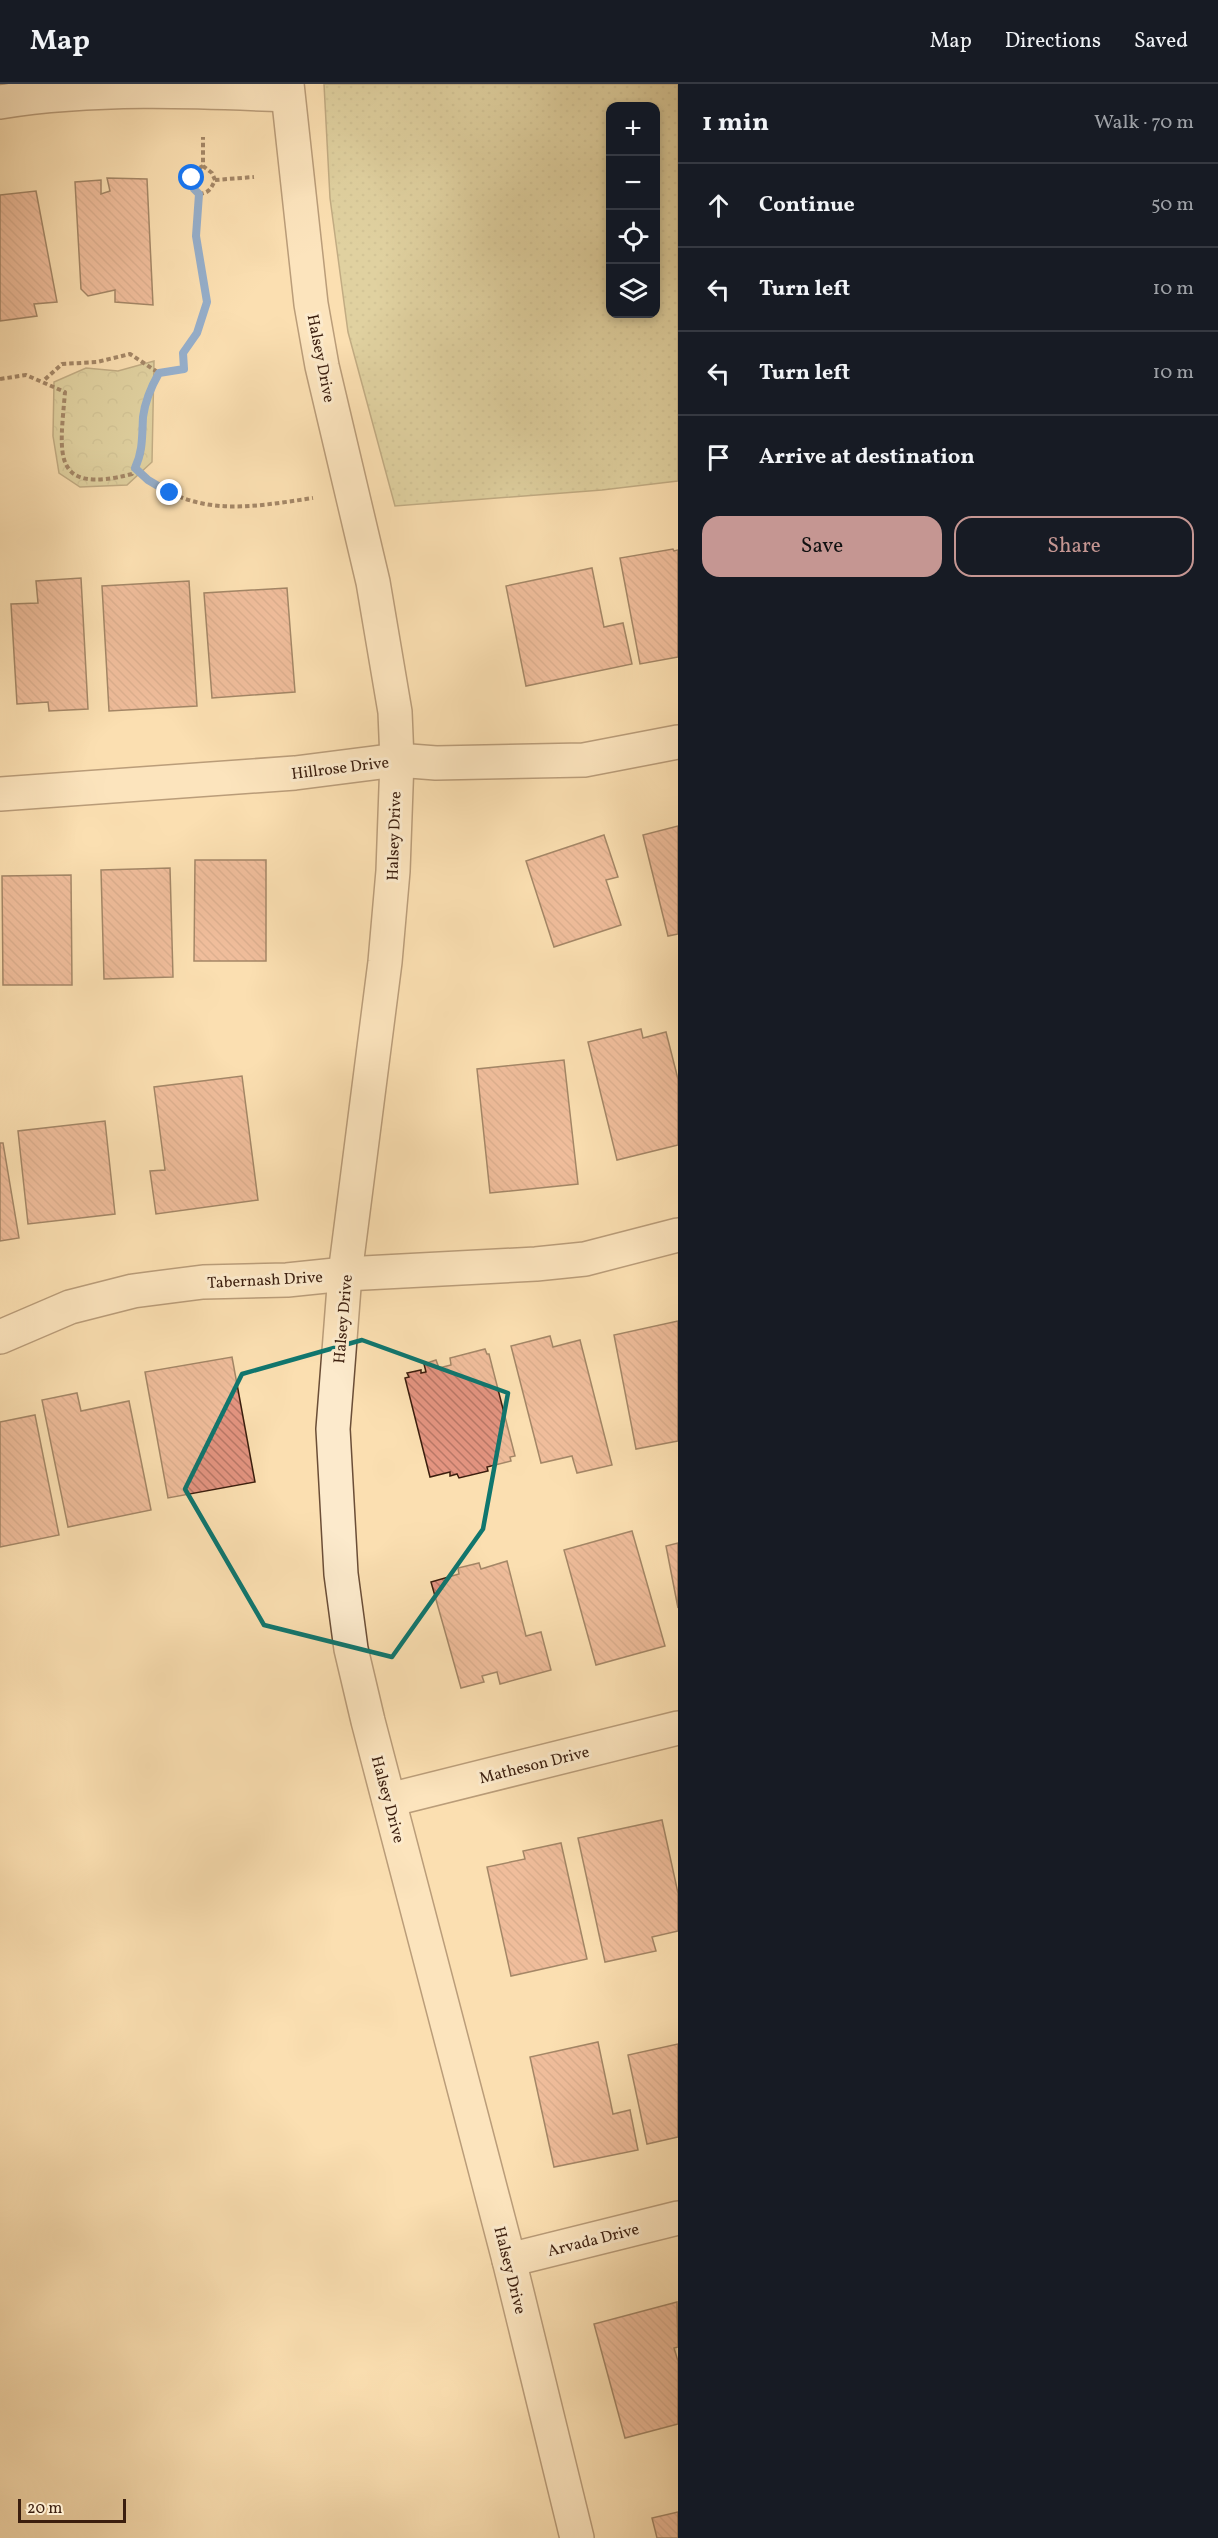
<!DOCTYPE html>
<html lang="en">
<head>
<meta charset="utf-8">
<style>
  :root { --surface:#171b24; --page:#242831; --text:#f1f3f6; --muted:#9ea1a6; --line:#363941; --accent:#c59692 }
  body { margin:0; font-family:Vollkorn,serif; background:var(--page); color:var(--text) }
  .controls { position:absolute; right:18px; top:18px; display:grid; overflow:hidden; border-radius:12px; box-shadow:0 3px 9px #0003 }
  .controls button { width:54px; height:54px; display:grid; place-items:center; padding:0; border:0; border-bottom:2px solid var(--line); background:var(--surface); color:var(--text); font:30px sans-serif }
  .scale { position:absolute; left:18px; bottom:15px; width:108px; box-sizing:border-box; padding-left:6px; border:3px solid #3b1e0e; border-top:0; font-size:16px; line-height:21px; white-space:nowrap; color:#3b1e0e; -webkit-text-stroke:4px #fceacc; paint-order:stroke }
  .stop { position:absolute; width:18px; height:18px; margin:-14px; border:4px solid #1a73e8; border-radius:50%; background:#fff }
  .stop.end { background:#1a73e8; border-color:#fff; box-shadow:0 2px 6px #0008 }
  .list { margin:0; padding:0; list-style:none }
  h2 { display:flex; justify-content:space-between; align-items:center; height:78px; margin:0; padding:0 24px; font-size:26px }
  h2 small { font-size:20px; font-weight:400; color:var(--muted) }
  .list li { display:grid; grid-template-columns:39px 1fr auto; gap:18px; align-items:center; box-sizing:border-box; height:84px; padding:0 24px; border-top:2px solid var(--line) }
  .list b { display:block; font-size:22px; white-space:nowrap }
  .list em { font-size:20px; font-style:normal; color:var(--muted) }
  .actions { display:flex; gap:12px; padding:18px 24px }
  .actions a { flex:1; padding:14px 0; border:2px solid var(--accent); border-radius:18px; text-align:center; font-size:21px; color:var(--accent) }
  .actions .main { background:var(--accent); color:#111 }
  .icon { flex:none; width:33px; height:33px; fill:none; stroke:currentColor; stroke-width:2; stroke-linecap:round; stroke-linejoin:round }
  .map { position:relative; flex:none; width:678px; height:2454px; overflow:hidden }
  header { display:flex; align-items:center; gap:36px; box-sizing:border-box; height:84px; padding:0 30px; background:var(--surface); border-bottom:2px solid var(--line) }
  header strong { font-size:28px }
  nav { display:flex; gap:33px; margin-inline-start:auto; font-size:21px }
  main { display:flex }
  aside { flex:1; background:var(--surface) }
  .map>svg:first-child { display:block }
  .grass { fill:url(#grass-dots); stroke:#7c704d; stroke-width:1.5; fill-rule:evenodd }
  .park { fill:url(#park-crowns); stroke:#7c704d; stroke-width:1.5 }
  .building { fill:url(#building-back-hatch); stroke:#3b1e0e; stroke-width:1.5 }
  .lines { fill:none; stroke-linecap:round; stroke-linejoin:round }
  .minor-casing { stroke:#6b4e37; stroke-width:36 }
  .path { stroke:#3b1e0e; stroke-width:4; stroke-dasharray:4.5 3; stroke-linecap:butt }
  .minor { stroke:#fceacc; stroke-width:33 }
  .route { stroke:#1a73e8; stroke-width:8 }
  .marked { fill:none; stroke:#0f766e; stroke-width:4.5; stroke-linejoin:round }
  .labels { text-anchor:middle; stroke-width:6; stroke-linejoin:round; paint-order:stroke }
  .street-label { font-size:16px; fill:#3b1e0e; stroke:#fceacc }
</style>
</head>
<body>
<header>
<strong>Map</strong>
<nav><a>Map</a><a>Directions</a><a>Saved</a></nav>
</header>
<main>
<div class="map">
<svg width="678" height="2454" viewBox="0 0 678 2454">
  <defs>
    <pattern id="grass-dots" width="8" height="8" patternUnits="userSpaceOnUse" patternTransform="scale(1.5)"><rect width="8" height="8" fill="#bec28c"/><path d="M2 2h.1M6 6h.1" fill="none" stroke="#a4a678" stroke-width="1.8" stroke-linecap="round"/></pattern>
    <pattern id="park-crowns" width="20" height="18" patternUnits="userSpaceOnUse" patternTransform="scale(1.5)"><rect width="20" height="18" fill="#bec28c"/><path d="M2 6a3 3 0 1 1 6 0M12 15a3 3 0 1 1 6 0" fill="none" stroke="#a4a678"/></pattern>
    <pattern id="building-back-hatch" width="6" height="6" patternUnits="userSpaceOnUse" patternTransform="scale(1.5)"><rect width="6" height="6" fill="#e39480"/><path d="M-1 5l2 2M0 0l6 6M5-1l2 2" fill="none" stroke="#b97867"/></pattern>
  </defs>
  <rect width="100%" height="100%" fill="#fbdfb1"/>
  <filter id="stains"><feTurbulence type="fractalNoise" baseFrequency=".00333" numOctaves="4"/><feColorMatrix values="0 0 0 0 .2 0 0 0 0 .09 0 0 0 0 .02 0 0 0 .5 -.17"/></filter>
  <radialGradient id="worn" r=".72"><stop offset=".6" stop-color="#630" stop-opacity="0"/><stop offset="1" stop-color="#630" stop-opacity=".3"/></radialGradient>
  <path class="grass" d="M324,0H678V397L602,406L395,422L348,248L330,114ZM610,22H656V230H610Z"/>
  <polygon class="park" points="154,277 152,378 127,401 80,403 59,389 53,352 54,298 86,284 118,287"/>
  <g class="building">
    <polygon points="107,94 147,95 153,221 115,218 115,206 88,212 81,205 75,98 101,96 101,110 110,107"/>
    <polygon points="36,107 57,218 34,220 37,232 0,237 0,111"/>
    <polygon points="673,465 674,467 678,466 678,573 640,580 620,474"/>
    <polygon points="592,484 604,543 623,539 632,580 526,602 506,502"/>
    <polygon points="81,494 88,625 49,627 48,618 17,620 11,520 38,519 36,497"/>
    <polygon points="189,497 197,622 109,627 102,502"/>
    <polygon points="287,504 295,608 212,614 204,509"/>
    <polygon points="678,742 678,850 668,852 643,751"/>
    <polygon points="604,751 618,793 606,796 621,841 554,863 526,777"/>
    <polygon points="195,776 266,776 266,877 194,877"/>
    <polygon points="170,784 173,893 104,895 101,786"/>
    <polygon points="71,791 72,901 3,901 2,792"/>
    <polygon points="641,945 643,954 666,948 678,995 678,1061 617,1076 588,958"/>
    <polygon points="564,976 578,1100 490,1109 477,985"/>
    <polygon points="242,992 258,1116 156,1130 150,1087 165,1086 154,1003"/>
    <polygon points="105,1037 115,1130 28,1140 18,1047"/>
    <polygon points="0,1059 3,1059 19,1154 0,1157"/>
    <polygon points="678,1237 678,1357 636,1365 614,1251"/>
    <polygon points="550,1252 553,1263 580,1256 612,1381 577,1389 572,1372 541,1379 511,1262"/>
    <polygon points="485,1265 487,1270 489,1270 515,1372 510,1373 511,1377 487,1383 488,1387 459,1394 457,1390 450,1392 450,1388 430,1393 405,1294 409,1293 407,1289 421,1286 421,1289 426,1288 424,1280 436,1276 439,1284 451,1281 450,1274"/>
    <polygon points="232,1273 255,1398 168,1414 145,1288"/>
    <polygon points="77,1309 81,1327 129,1317 151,1426 68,1443 42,1316"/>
    <polygon points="35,1331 59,1451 0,1463 0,1338"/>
    <polygon points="632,1447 665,1562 596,1581 564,1466"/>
    <polygon points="678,1459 678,1524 666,1462"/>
    <polygon points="507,1477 526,1552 541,1548 551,1586 500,1600 497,1588 482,1592 484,1598 461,1604 431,1498 459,1490 458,1484 479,1479 481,1485"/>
    <polygon points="662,1736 678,1809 678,1847 652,1853 656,1867 605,1878 578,1754"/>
    <polygon points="561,1759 587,1875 511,1892 487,1783 525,1775 523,1767"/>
    <polygon points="598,1958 613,2030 630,2026 638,2066 554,2083 530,1973"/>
    <polygon points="678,1960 678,2053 647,2060 628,1971"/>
    <polygon points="677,2218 678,2263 674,2264 678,2277 678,2340 625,2354 594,2240"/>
    <polygon points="678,2428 678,2454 657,2454 652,2434"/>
  </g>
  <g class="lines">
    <defs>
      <g id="minor">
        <polyline points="287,0 311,220 322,282 373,498 395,628 397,676 393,787 385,878 345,1190 333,1345 341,1490 351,1565 368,1637 509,2176 577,2454"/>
        <path d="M0,18C94,3 192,7 287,11"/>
        <polyline points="0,710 295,689 397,676 436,679 584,676 678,658"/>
        <polyline points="0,1253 70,1223 133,1207 203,1198 287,1196 345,1190 536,1180 585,1175 678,1151"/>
        <polyline points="389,1716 678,1644"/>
        <polyline points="509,2176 678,2134"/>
      </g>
    </defs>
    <use href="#minor" class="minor-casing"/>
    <g class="path">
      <polyline points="215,96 254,93"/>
      <path d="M199,110C209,109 211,105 215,96L212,89L203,82"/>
      <path d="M159,289L184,285L183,269L197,249L207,218L196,152L199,110C193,103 191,97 192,88L203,82V53"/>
      <path d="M0,295L26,291L65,308C60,370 50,411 132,390L142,369L144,332L149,306L159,289L130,270L97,278L62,280L43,297"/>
      <path d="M135,384C191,435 245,424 313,414"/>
    </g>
    <use href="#minor" class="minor"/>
  </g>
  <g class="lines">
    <path class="route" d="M170,409L148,396L135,384C143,367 142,352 143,333C145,317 151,303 159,289L184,285L183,269L197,249L207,218L196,152L199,110L194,105L192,94"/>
  </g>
  <path d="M0 0H678V2454H0ZM362,1256L508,1309L483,1445L392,1573L264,1541L185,1405L242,1290Z" fill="#fbdfb1" fill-opacity=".55" fill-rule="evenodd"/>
  <path class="marked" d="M362,1256L508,1309L483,1445L392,1573L264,1541L185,1405L242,1290Z"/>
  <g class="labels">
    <g class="street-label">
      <text transform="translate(322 274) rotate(79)" y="6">Halsey Drive</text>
      <text transform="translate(340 683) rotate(-7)" y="6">Hillrose Drive</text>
      <text transform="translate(393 752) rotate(-88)" y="6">Halsey Drive</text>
      <text transform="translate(265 1195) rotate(-3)" y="6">Tabernash Drive</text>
      <text transform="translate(342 1235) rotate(-85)" y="6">Halsey Drive</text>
      <text transform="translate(534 1680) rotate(-14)" y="6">Matheson Drive</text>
      <text transform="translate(389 1715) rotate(75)" y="6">Halsey Drive</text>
      <text transform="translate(593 2155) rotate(-14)" y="6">Arvada Drive</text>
      <text transform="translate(511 2186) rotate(76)" y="6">Halsey Drive</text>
    </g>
  </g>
  <rect width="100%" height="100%" filter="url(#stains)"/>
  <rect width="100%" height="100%" fill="url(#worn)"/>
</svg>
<div class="controls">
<button>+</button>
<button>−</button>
<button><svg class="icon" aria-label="locate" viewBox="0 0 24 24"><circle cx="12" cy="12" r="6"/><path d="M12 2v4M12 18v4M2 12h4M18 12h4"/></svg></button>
<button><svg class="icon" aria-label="layers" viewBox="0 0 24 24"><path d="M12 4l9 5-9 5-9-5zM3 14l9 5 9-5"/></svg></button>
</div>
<div class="scale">20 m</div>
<div class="stop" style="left:192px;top:94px"></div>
<div class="stop end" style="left:170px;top:409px"></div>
</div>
<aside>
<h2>1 min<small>Walk · 70 m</small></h2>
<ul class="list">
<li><svg class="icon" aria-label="ahead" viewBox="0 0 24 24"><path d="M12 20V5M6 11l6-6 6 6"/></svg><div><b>Continue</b></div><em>50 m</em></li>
<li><svg class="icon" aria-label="left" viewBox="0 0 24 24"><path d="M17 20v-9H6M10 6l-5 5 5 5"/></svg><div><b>Turn left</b></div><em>10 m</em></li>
<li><svg class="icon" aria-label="left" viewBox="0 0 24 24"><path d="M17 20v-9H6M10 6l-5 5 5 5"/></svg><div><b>Turn left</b></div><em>10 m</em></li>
<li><svg class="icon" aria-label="arrive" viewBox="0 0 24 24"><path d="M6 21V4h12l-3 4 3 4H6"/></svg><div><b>Arrive at destination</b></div></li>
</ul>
<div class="actions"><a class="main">Save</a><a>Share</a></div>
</aside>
</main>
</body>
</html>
